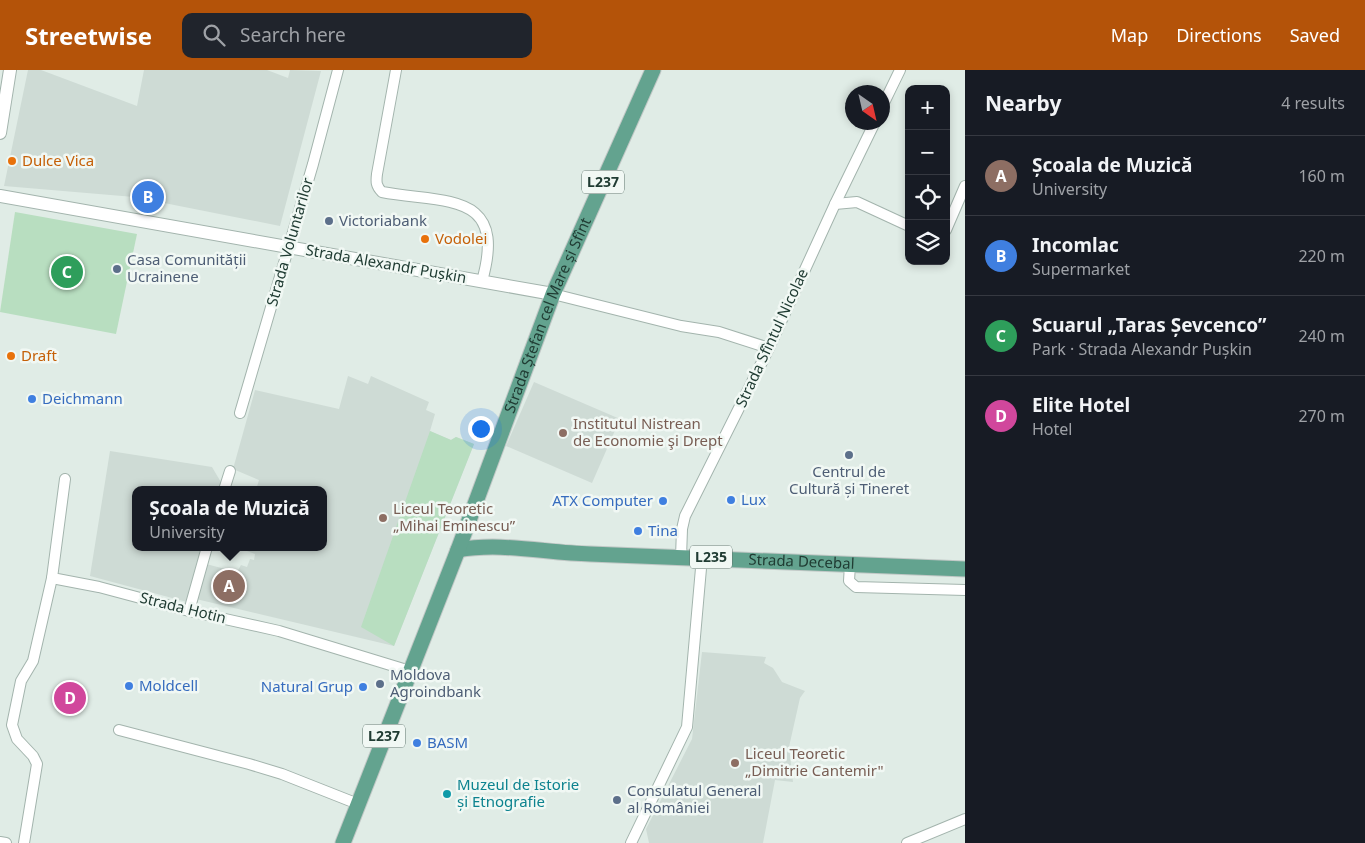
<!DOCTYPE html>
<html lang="en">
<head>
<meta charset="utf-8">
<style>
  :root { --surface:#171b24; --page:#20242c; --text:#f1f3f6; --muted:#9ea1a6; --line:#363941; --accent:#b45309 }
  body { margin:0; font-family:"Noto Sans",sans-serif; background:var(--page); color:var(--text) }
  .controls { position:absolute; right:15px; top:15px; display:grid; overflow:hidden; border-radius:10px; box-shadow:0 2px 8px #0003 }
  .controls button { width:45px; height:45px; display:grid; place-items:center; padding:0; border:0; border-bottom:1px solid var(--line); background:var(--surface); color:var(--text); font:25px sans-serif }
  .compass { position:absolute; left:845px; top:15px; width:45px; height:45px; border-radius:50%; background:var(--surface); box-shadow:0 2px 8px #0003; rotate:146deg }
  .you { position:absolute; left:480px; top:358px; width:18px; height:18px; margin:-12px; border:4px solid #fff; border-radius:50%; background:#1a73e8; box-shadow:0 0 0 8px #1a73e833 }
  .badge { display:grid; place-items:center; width:32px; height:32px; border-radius:50%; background:var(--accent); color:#fff; font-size:16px; font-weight:700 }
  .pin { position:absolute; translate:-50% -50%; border:2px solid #fff; box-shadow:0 1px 5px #0006 }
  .popup { position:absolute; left:132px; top:416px; width:195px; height:65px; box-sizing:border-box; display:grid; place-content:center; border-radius:10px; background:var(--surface); filter:drop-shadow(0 1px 4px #0005); font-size:16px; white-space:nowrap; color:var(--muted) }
  .popup b { font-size:19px; color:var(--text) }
  .popup::after { content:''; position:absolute; left:50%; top:100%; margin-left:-10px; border:10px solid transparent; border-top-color:var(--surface) }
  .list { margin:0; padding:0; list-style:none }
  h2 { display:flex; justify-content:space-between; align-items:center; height:65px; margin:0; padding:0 20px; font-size:21px }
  h2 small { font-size:16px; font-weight:400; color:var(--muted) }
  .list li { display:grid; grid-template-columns:32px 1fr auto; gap:15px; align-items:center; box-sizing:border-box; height:80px; padding:0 20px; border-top:1px solid var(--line) }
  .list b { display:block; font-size:19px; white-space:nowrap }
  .list p { margin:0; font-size:16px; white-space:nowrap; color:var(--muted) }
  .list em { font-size:16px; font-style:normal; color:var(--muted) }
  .icon { flex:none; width:28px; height:28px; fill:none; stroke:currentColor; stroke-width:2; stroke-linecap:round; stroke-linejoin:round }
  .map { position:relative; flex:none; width:965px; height:773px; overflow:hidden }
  header { display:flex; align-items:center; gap:30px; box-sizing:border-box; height:70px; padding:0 25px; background:var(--accent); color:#fff }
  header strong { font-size:24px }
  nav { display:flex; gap:28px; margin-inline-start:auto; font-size:18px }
  .search { width:350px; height:45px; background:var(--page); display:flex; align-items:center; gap:12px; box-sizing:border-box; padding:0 18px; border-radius:10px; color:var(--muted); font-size:19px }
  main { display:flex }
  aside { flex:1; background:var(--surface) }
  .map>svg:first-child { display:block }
  .built { fill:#cedbd5 }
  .green { fill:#b8dec0 }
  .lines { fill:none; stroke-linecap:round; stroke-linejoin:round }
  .minor-casing { stroke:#a3b4ad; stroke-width:12 }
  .tertiary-casing { stroke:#a3b4ad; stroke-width:14 }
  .primary-casing { stroke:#c1c8c6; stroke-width:17 }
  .minor { stroke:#fff; stroke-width:10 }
  .tertiary { stroke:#fff; stroke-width:12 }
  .primary { stroke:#63a38f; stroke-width:15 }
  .food-dot { fill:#e8710a; stroke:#f1f8f4; stroke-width:2 }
  .service-dot { fill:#5c6f8a; stroke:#f1f8f4; stroke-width:2 }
  .shop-dot { fill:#3f7fe0; stroke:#f1f8f4; stroke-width:2 }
  .education-dot { fill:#8d6e63; stroke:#f1f8f4; stroke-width:2 }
  .culture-dot { fill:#0f9aa8; stroke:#f1f8f4; stroke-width:2 }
  .labels { text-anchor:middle; stroke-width:5; stroke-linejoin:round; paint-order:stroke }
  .shield { fill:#f1f8f4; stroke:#5f746d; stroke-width:1 }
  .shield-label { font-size:14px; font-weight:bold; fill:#203c33 }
  .food-label { font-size:15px; fill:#c56008; stroke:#f1f8f4; text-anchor:start }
  .service-label { font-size:15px; fill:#4e5e75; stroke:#f1f8f4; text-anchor:start }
  .street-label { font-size:15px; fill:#203c33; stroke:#f1f8f4 }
  .shop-label { font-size:15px; fill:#366cbe; stroke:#f1f8f4; text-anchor:start }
  .education-label { font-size:15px; fill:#785e54; stroke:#f1f8f4; text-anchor:start }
  .culture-label { font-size:15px; fill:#0d838f; stroke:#f1f8f4; text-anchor:start }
</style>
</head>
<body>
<header>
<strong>Streetwise</strong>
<div class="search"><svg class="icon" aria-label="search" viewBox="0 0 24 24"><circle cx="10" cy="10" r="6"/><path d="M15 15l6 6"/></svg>Search here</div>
<nav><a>Map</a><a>Directions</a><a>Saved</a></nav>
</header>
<main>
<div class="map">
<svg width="965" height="773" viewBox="0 0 965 773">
  <rect width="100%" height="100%" fill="#e0ece6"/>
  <g class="built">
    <polygon points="28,0 41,0 137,36 144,0 267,0 288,8 290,0 321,1 280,156 134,127 4,116"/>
    <polygon points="348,306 368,314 371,306 429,332 426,340 435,344 430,361 451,370 456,367 474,374 394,576 196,529 206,494 237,502 241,495 247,497 250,489 254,490 255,484 236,477 323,477 323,420 256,420 259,410 233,399 255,320 339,339"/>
    <polygon points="534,312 620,349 592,413 506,376"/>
    <polygon points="110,381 212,397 222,414 220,420 135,420 135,477 203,477 187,532 90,506"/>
    <polygon points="702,582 766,587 764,593 773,598 782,612 805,621 800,628 789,677 793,712 775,710 763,773 649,773 646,759 692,669"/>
  </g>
  <g class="green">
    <polygon points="15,142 137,164 116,264 0,242"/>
    <polygon points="430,361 451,370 456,367 474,374 394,576 361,557"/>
  </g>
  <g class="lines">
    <defs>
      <g id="minor">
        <path d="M396,0L377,104C376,112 376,116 382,122C444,134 508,120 482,211"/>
        <polyline points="882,37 900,0"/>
        <polyline points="835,134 857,132 909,156"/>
        <polyline points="946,160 965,116"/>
        <polyline points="553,224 681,256 719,262 769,278"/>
        <polyline points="240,343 313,94 338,0"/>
        <polyline points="65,409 52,508 99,517 189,541 279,561 410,601"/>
        <polyline points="224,420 230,401"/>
        <polyline points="681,487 682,459 685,446 769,278 835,134 875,52"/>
        <polyline points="850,494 849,511 856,517 965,520"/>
        <polyline points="189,541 207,477"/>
        <polyline points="119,660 249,694 282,704 358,734"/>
        <polyline points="0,772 6,773"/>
        <polyline points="24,773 37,694 33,686 17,669 12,655 21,611 33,591 52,508"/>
        <polyline points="631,773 687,657 702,487"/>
        <polyline points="907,773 965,749"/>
      </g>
      <g id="tertiary">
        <polyline points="0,63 10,0"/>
        <polyline points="0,126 553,224"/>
      </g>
      <g id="primary">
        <path id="s1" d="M458,480C501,472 546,483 590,484C715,488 840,493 965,499"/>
        <path id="s2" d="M343,773L458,480L553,224L653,0"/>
      </g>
    </defs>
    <use href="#minor" class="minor-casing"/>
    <use href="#tertiary" class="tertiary-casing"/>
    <use href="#primary" class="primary-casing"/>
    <use href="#minor" class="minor"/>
    <use href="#tertiary" class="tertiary"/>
    <use href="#primary" class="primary"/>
  </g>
  <g class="food-dot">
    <circle cx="12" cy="91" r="5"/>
    <circle cx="425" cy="169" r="5"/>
    <circle cx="11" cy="286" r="5"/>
  </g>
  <g class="service-dot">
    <circle cx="329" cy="151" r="5"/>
    <circle cx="117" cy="199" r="5"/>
    <circle cx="849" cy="385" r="5"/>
    <circle cx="380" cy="614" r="5"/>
    <circle cx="617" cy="730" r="5"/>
  </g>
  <g class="shop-dot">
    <circle cx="32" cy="329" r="5"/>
    <circle cx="731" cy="430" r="5"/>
    <circle cx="663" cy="431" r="5"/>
    <circle cx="638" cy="461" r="5"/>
    <circle cx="129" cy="616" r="5"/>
    <circle cx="363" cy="617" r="5"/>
    <circle cx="417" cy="673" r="5"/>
  </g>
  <g class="education-dot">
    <circle cx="563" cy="363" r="5"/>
    <circle cx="383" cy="448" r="5"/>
    <circle cx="735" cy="693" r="5"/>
  </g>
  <circle class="culture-dot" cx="447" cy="724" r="5"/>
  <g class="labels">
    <g class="shield">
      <rect x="582" y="100.5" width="42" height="23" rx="4"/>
      <rect x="690" y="475.5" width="42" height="23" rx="4"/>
      <rect x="363" y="654.5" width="42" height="23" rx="4"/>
    </g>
    <g class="shield-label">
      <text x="603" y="117">L237</text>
      <text x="711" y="492">L235</text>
      <text x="384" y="671">L237</text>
    </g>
    <g class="food-label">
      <text x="22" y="96">Dulce Vica</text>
      <text x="435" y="174">Vodolei</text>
      <text x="21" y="291">Draft</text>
    </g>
    <g class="service-label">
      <text x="339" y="156">Victoriabank</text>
      <text x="127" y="195">Casa Comunității<tspan x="127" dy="17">Ucrainene</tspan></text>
      <text x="849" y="407" text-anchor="middle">Centrul de<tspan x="849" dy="17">Cultură și Tineret</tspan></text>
      <text x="390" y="610">Moldova<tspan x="390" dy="17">Agroindbank</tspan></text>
      <text x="627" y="726">Consulatul General<tspan x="627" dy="17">al României</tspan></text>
    </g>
    <g class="street-label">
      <text transform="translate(290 172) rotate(-74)" y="5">Strada Voluntarilor</text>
      <text transform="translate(386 194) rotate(10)" y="5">Strada Alexandr Pușkin</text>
      <text dy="5" stroke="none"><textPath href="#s2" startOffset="566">Strada Ștefan cel Mare și Sfînt</textPath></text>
      <text transform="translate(772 268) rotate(-65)" y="5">Strada Sfîntul Nicolae</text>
      <text dy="5" stroke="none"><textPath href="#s1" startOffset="344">Strada Decebal</textPath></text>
      <text transform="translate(183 538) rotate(14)" y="5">Strada Hotin</text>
    </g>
    <g class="shop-label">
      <text x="42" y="334">Deichmann</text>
      <text x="741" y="435">Lux</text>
      <text x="653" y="436" text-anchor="end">ATX Computer</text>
      <text x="648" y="466">Tina</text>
      <text x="139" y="621">Moldcell</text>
      <text x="353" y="622" text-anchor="end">Natural Grup</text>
      <text x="427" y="678">BASM</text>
    </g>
    <g class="education-label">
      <text x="573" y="359">Institutul Nistrean<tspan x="573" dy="17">de Economie şi Drept</tspan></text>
      <text x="393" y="444">Liceul Teoretic<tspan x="393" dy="17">„Mihai Eminescu”</tspan></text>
      <text x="745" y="689">Liceul Teoretic<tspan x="745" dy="17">„Dimitrie Cantemir"</tspan></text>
    </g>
    <g class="culture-label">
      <text x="457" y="720">Muzeul de Istorie<tspan x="457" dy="17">și Etnografie</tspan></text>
    </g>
  </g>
</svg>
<div class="controls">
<button>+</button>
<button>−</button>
<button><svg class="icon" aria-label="locate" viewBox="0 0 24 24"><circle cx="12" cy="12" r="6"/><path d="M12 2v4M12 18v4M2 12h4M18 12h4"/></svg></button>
<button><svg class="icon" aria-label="layers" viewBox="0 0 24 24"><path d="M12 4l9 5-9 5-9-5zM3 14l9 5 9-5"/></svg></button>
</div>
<svg class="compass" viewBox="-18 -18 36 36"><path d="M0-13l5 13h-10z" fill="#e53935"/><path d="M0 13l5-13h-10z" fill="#9ea1a6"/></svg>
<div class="you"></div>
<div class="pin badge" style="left:229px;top:516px;background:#8d6e63">A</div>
<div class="popup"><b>Școala de Muzică</b>University</div>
<div class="pin badge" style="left:148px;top:127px;background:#3f7fe0">B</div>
<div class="pin badge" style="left:67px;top:202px;background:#2e9e5b">C</div>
<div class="pin badge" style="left:70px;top:628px;background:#d1479c">D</div>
</div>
<aside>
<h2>Nearby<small>4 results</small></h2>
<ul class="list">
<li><span class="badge" style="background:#8d6e63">A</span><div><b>Școala de Muzică</b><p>University</p></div><em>160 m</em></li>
<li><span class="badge" style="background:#3f7fe0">B</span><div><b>Incomlac</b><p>Supermarket</p></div><em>220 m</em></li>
<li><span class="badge" style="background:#2e9e5b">C</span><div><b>Scuarul „Taras Șevcenco”</b><p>Park · Strada Alexandr Pușkin</p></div><em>240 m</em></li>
<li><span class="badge" style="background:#d1479c">D</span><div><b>Elite Hotel</b><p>Hotel</p></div><em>270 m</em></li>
</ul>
</aside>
</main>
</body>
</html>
